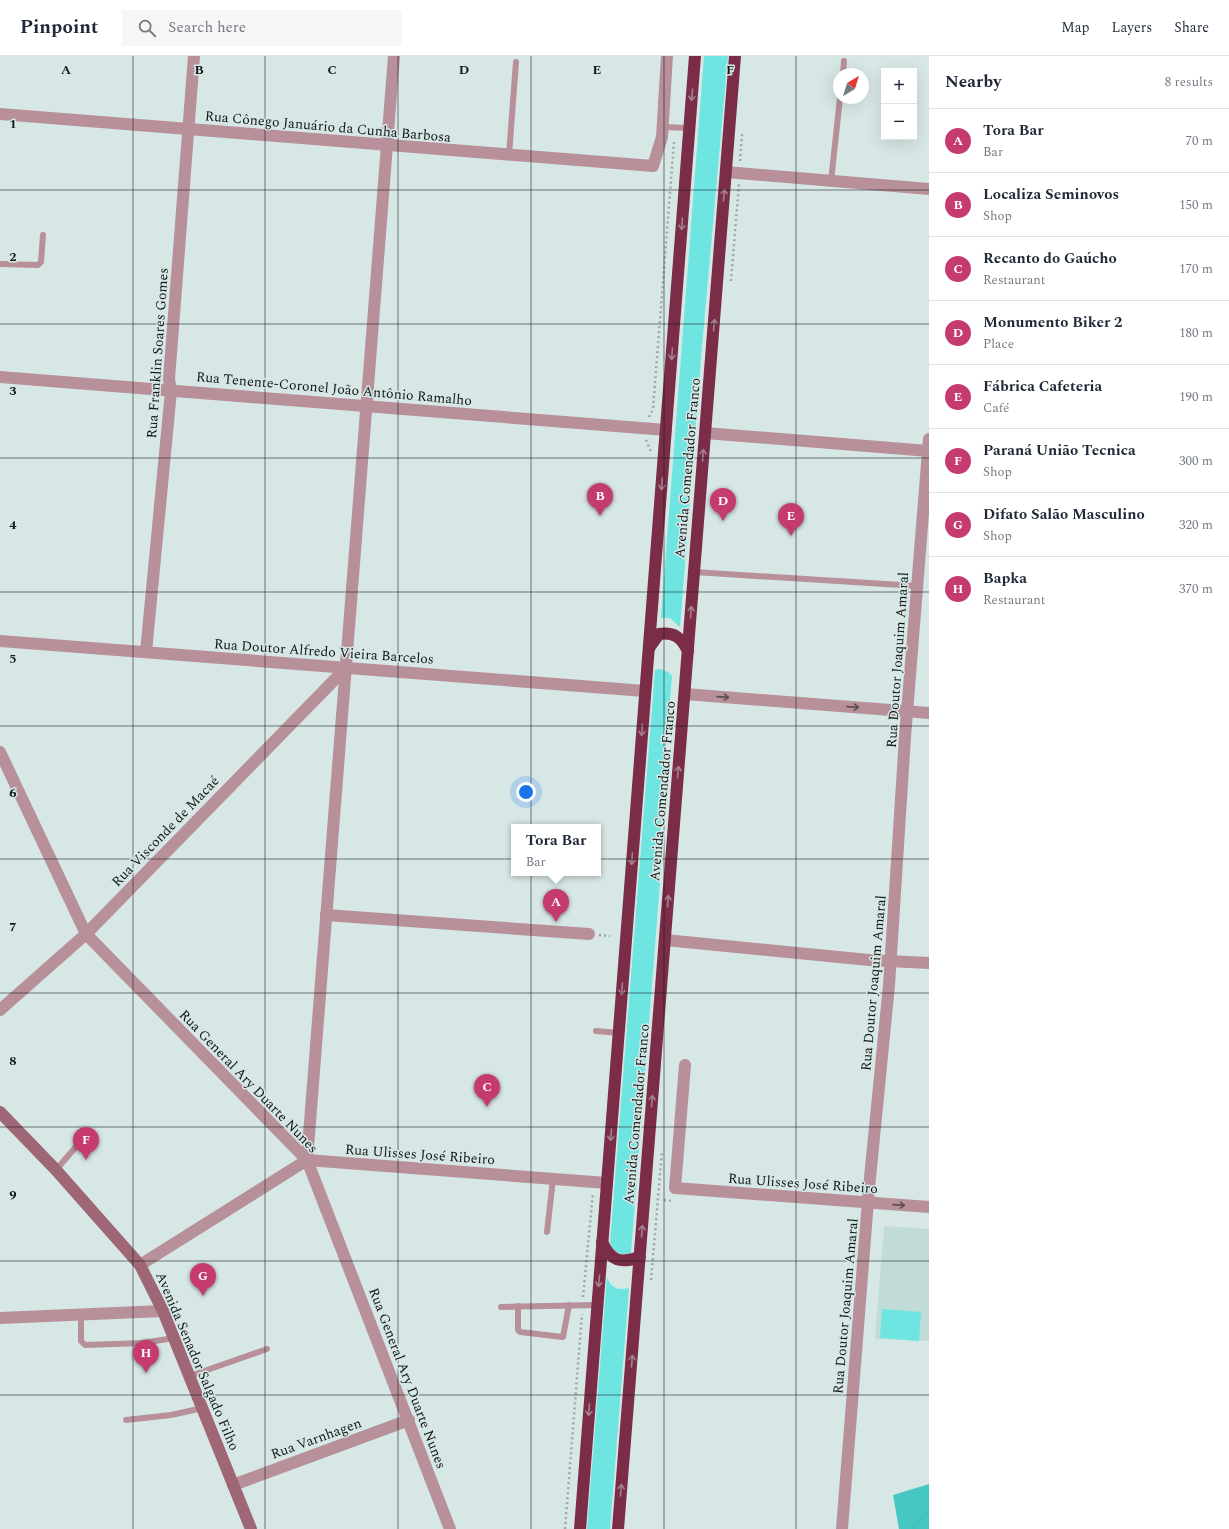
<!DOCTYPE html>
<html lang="en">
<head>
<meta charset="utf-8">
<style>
  :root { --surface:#fff; --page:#f6f6f7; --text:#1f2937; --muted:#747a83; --line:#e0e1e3; --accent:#c63b6f }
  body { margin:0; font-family:Spectral,serif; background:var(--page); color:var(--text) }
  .controls { position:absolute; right:12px; top:12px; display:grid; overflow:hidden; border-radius:0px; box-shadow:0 4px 16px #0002 }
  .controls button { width:36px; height:36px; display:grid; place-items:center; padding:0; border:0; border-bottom:1px solid var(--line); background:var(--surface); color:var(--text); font:20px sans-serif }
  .compass { position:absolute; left:833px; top:12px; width:36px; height:36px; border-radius:50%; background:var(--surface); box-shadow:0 4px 16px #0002; rotate:38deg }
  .you { position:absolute; left:526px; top:736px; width:14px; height:14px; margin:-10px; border:3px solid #fff; border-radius:50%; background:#1a73e8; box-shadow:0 0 0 6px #1a73e833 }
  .badge { display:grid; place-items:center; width:26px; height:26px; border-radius:50%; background:var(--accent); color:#fff; font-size:13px; font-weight:700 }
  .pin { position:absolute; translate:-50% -33px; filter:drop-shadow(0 1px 2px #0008) }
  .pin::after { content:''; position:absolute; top:21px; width:14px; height:12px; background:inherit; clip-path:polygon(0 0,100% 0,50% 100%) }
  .popup { position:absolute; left:511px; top:768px; width:90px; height:52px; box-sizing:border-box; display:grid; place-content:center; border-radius:0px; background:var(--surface); filter:drop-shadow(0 1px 3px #0005); font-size:13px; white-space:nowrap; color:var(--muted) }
  .popup b { font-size:15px; color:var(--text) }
  .popup::after { content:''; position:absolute; left:50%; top:100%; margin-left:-8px; border:8px solid transparent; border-top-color:var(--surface) }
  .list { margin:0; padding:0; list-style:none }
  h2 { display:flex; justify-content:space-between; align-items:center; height:52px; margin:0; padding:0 16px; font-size:17px }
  h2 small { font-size:13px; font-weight:400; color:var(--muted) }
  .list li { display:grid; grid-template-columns:26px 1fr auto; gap:12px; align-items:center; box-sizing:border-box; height:64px; padding:0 16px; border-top:1px solid var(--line) }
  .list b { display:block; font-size:15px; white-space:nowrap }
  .list p { margin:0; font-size:13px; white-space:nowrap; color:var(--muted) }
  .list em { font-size:13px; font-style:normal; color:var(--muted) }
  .icon { flex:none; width:22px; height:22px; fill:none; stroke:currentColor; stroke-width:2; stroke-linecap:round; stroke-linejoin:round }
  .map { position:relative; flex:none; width:929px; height:1473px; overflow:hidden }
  header { display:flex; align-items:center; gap:24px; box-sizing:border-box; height:56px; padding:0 20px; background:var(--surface); border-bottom:1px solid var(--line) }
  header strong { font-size:19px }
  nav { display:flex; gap:22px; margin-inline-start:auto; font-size:14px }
  .search { width:280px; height:36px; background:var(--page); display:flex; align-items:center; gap:10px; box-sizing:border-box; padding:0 14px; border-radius:0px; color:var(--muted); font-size:15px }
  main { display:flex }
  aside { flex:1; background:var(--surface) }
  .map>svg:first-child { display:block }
  .built { fill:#c1dbd9 }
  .green { fill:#6fe5e2 }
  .forest { fill:#46c7c4 }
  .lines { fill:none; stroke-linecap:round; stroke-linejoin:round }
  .stream { stroke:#42c4c1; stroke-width:4 }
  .path { stroke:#9ba8a7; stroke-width:2.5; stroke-dasharray:2 3; stroke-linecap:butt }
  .lane { stroke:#b7909a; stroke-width:6 }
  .street { stroke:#b7909a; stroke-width:12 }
  .secondary { stroke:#9f6676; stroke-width:12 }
  .highway { stroke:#7b2d48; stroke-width:12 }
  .oneway { stroke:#a4818f }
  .oneway2 { stroke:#5c4e52 }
  .grid { fill:none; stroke:#121818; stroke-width:1; stroke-opacity:0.55 }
  .labels { text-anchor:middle; stroke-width:3; stroke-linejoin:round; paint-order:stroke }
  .street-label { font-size:14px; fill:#121818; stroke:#d7e7e6 }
  .grid-label { font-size:13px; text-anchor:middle; font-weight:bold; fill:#121818; stroke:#d7e7e6; stroke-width:3; stroke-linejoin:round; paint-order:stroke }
</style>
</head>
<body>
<header>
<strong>Pinpoint</strong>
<div class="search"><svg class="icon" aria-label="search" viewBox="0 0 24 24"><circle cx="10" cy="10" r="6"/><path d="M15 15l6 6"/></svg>Search here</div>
<nav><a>Map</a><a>Layers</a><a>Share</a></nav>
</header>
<main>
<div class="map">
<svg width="929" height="1473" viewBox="0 0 929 1473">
  <rect width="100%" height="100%" fill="#d7e7e6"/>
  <polygon class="built" points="884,1170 929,1173 929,1285 875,1283"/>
  <g class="green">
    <polygon points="704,0 728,0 701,302 680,571 670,562 661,562"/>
    <path d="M660,613L668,616L672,620L661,752L660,826L631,1197C621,1200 614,1197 610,1187L655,614Z"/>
    <path d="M607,1221C611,1232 618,1235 629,1232L610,1473H587Z"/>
    <polygon points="882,1253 921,1256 919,1285 880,1282"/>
  </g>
  <polygon class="forest" points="929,1428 929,1473 899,1473 893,1439"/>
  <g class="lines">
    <polyline class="stream" points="913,1473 920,1464 929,1457"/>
    <g class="path">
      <polyline points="740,105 742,78"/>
      <polyline points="731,225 739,128"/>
      <polyline points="649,361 653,353 674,86"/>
      <polyline points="646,384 651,396"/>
      <polyline points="599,879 610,880"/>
      <polyline points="664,1144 672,1145"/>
      <polyline points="651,1224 662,1095"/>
      <polyline points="583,1241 593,1137"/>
      <polyline points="565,1473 582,1258"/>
    </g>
    <g class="lane">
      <polyline points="843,18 844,5"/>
      <polyline points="663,71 689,72"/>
      <polyline points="509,99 516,6"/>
      <polyline points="831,125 840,42"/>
      <polyline points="0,208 38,209 41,206 43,179"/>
      <polyline points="694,516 917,530"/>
      <polyline points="596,975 619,977"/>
      <polyline points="56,1114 86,1079"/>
      <polyline points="547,1176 553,1123"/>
      <polyline points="518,1250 518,1274 520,1276 563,1281 569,1249"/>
      <polyline points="501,1251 597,1249"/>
      <polyline points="81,1259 81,1285 85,1289 142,1287 174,1282"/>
      <polyline points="190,1320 267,1293"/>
      <polyline points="126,1364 171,1359 203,1352"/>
    </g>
    <g class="street">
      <polyline points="0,58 653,110 662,81 667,0"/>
      <polyline points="726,116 929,133"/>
      <polyline points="0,321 666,374"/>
      <polyline points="705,377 929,395"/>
      <polyline points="0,585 645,635"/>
      <polyline points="146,596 171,335 169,323 194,0"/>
      <polyline points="685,638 929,657"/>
      <polyline points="0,696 86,878 307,1104 450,1473"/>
      <polyline points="326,859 589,878"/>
      <polyline points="665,884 869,904 929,907"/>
      <polyline points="0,954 86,878 346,612"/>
      <polyline points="685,1009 675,1132 929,1151"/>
      <polyline points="307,1104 394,0"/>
      <polyline points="140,1209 307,1104 607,1127"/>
      <polyline points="0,1262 163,1255"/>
      <polyline points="233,1429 409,1364"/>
      <polyline points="842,1473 869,1132 889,929 905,681 929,383"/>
    </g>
    <polyline class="secondary" points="0,1056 56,1114 140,1209 163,1255 251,1473"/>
    <g class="highway">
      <path d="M649,592L659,578C674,576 681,581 688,595"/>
      <path d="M602,1186C611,1205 620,1208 640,1201"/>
      <polyline points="580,1473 695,0"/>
      <polyline points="618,1473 735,0"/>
    </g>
  </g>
  <defs><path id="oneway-shaft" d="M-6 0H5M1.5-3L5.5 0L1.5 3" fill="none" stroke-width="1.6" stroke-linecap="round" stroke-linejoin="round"/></defs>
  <g class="oneway">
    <use href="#oneway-shaft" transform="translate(692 39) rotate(95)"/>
    <use href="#oneway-shaft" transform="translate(724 139) rotate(-85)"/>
    <use href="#oneway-shaft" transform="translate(682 168) rotate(94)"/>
    <use href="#oneway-shaft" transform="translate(714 269) rotate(-85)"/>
    <use href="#oneway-shaft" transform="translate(672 298) rotate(94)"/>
    <use href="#oneway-shaft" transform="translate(703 399) rotate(-86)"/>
    <use href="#oneway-shaft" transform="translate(662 428) rotate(94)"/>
    <use href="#oneway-shaft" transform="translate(691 556) rotate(-86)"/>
    <use href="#oneway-shaft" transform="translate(642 674) rotate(94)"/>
    <use href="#oneway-shaft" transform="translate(678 716) rotate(-85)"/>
    <use href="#oneway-shaft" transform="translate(632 803) rotate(94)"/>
    <use href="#oneway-shaft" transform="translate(668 845) rotate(-86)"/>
    <use href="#oneway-shaft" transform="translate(622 933) rotate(94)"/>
    <use href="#oneway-shaft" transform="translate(652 1045) rotate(-85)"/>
    <use href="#oneway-shaft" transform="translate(611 1079) rotate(95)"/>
    <use href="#oneway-shaft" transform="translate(642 1175) rotate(-86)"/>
    <use href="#oneway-shaft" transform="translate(599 1225) rotate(95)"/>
    <use href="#oneway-shaft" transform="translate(632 1305) rotate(-85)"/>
    <use href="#oneway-shaft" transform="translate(589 1354) rotate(94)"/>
    <use href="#oneway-shaft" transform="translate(621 1434) rotate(-85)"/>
  </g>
  <g class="oneway2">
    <use href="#oneway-shaft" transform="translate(723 641) rotate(4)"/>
    <use href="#oneway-shaft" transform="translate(853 651) rotate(4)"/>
    <use href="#oneway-shaft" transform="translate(899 1149) rotate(4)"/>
  </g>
  <path class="grid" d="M133,0V1473M265,0V1473M398,0V1473M531,0V1473M664,0V1473M796,0V1473M0,134H929M0,268H929M0,402H929M0,536H929M0,670H929M0,803H929M0,937H929M0,1071H929M0,1205H929M0,1339H929"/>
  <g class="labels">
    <g class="street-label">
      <text transform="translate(328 70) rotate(5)" y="5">Rua Cônego Januário da Cunha Barbosa</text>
      <text transform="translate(157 297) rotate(-86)" y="5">Rua Franklin Soares Gomes</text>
      <text transform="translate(334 332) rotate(5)" y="5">Rua Tenente-Coronel João Antônio Ramalho</text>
      <text transform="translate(687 412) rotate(-85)" y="5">Avenida Comendador Franco</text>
      <text transform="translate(324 595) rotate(4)" y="5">Rua Doutor Alfredo Vieira Barcelos</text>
      <text transform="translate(897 604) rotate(-86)" y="5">Rua Doutor Joaquim Amaral</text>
      <text transform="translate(662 735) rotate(-85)" y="5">Avenida Comendador Franco</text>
      <text transform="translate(165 775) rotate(-46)" y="5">Rua Visconde de Macaé</text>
      <text transform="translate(873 927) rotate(-85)" y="5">Rua Doutor Joaquim Amaral</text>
      <text transform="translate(249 1025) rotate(46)" y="5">Rua General Ary Duarte Nunes</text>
      <text transform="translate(636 1058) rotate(-85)" y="5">Avenida Comendador Franco</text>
      <text transform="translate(420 1098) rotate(4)" y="5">Rua Ulisses José Ribeiro</text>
      <text transform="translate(803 1127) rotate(4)" y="5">Rua Ulisses José Ribeiro</text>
      <text transform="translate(845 1250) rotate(-85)" y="5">Rua Doutor Joaquim Amaral</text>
      <text transform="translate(198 1305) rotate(67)" y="5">Avenida Senador Salgado Filho</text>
      <text transform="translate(408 1322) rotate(69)" y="5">Rua General Ary Duarte Nunes</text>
      <text transform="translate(316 1382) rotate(-20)" y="5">Rua Varnhagen</text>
    </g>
  </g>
  <g class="grid-label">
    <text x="66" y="18">A</text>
    <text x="199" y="18">B</text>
    <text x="332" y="18">C</text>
    <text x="464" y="18">D</text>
    <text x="597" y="18">E</text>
    <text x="730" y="18">F</text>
    <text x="13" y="72">1</text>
    <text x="13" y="205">2</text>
    <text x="13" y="339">3</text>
    <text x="13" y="473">4</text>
    <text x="13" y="607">5</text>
    <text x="13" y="741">6</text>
    <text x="13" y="875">7</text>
    <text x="13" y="1009">8</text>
    <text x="13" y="1143">9</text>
  </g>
</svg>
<div class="controls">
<button>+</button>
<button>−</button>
</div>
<svg class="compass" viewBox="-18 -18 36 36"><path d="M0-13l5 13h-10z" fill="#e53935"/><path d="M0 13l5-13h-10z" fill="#747a83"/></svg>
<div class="you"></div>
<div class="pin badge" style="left:556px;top:866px">A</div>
<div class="popup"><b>Tora Bar</b>Bar</div>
<div class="pin badge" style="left:600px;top:460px">B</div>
<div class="pin badge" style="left:487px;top:1051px">C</div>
<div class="pin badge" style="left:723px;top:465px">D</div>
<div class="pin badge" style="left:791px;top:480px">E</div>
<div class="pin badge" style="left:86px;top:1104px">F</div>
<div class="pin badge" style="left:203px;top:1240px">G</div>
<div class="pin badge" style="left:146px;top:1317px">H</div>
</div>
<aside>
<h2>Nearby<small>8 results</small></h2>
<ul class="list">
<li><span class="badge">A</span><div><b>Tora Bar</b><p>Bar</p></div><em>70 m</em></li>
<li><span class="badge">B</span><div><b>Localiza Seminovos</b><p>Shop</p></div><em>150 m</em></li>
<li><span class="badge">C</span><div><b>Recanto do Gaúcho</b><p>Restaurant</p></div><em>170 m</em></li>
<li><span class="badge">D</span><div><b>Monumento Biker 2</b><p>Place</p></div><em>180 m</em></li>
<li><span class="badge">E</span><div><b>Fábrica Cafeteria</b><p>Café</p></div><em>190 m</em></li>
<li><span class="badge">F</span><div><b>Paraná União Tecnica</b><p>Shop</p></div><em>300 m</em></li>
<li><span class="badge">G</span><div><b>Difato Salão Masculino</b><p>Shop</p></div><em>320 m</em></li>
<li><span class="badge">H</span><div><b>Bapka</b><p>Restaurant</p></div><em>370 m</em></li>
</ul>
</aside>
</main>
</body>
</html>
